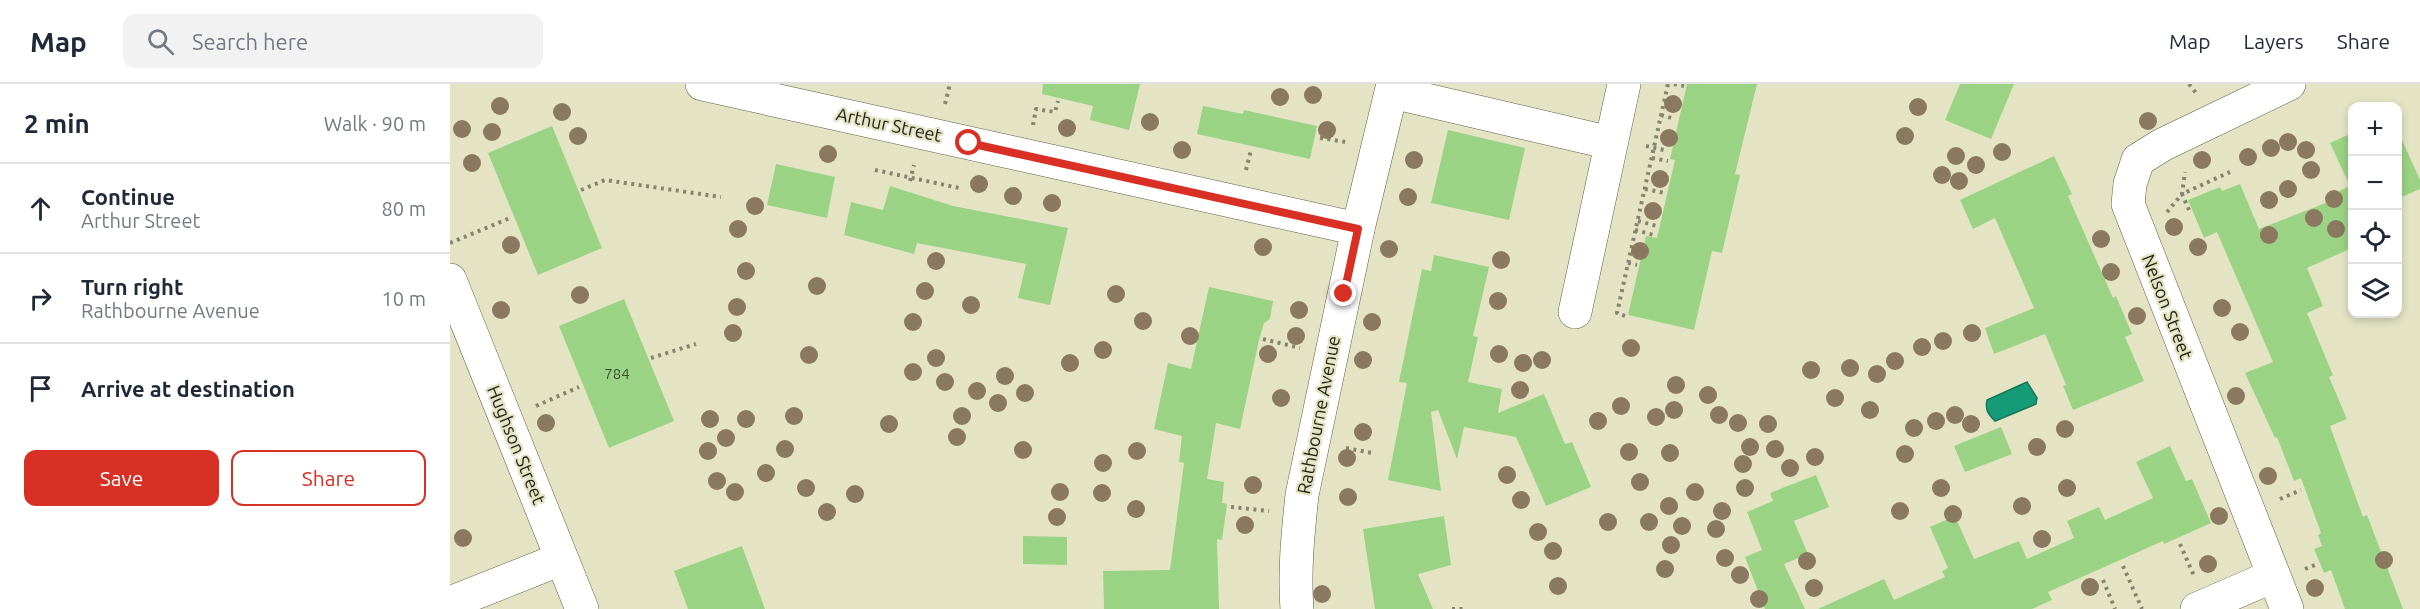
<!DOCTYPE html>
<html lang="en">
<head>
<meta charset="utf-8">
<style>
  :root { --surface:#fff; --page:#f2f2f3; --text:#1f2937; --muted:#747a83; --line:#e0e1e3; --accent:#d93025 }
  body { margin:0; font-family:Ubuntu,sans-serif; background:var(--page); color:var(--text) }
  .controls { position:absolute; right:18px; top:18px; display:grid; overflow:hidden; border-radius:12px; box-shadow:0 3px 9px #0003 }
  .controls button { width:54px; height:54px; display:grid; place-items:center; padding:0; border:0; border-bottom:2px solid var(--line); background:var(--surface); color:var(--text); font:30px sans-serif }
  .stop { position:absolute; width:18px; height:18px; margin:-14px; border:4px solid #d93025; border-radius:50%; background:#fff }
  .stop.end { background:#d93025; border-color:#fff; box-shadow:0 2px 6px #0008 }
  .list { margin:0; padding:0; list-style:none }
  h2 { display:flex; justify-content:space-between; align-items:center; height:78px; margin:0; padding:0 24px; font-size:26px }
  h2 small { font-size:20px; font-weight:400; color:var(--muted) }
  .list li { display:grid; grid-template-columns:39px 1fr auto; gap:18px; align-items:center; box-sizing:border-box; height:90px; padding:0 24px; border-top:2px solid var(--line) }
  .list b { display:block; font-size:22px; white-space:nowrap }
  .list p { margin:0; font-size:20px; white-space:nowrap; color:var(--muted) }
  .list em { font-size:20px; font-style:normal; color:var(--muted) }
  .actions { display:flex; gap:12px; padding:18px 24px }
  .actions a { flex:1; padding:14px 0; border:2px solid var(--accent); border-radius:12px; text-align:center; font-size:21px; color:var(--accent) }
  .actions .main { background:var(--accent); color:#fff }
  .icon { flex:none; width:33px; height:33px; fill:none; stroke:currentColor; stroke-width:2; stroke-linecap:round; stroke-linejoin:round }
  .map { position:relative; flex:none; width:1970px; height:525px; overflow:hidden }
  header { display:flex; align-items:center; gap:36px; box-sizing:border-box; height:84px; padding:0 30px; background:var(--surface); border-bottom:2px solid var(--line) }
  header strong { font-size:28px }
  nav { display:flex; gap:33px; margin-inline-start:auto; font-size:21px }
  .search { width:420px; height:54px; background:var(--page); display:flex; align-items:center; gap:15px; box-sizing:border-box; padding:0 21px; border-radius:12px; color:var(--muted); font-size:22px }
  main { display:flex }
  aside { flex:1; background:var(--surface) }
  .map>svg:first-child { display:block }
  .water { fill:#159c77; stroke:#187659; stroke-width:1.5 }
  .building { fill:#9bd384 }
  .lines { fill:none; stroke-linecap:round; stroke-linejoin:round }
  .minor-casing { stroke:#5f5e43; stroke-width:34 }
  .path { stroke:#85856f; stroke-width:4; stroke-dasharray:3 4.5; stroke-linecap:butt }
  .minor { stroke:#fff; stroke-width:33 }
  .tree { fill:#8b7860 }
  .route { stroke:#d93025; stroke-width:8 }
  .labels { text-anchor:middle; stroke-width:4.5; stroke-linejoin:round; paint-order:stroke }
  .number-label { font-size:15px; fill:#3e4c2f }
  .street-label { font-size:18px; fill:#1f1f13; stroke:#e4e4c5 }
</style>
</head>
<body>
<header>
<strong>Map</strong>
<div class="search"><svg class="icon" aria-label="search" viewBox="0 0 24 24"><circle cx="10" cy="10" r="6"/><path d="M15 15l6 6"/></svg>Search here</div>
<nav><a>Map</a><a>Layers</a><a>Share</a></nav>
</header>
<main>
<aside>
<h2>2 min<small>Walk · 90 m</small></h2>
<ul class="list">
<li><svg class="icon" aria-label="ahead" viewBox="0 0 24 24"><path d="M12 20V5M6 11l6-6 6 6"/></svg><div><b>Continue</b><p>Arthur Street</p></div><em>80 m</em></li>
<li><svg class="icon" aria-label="right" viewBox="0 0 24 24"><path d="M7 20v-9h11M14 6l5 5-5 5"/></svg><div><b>Turn right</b><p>Rathbourne Avenue</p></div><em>10 m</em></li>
<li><svg class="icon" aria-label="arrive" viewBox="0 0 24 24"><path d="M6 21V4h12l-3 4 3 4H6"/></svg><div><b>Arrive at destination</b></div></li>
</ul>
<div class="actions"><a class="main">Save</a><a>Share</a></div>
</aside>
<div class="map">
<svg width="1970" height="525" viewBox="0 0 1970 525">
  <rect width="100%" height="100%" fill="#e4e4c5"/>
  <path class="water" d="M1577,298L1587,314L1586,320L1545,337C1538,330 1535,326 1537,316Z"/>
  <g class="building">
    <polygon points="593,0 690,0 679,46 640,36 643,22 592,10"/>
    <polygon points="1237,0 1307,0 1285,90 1290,91 1272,169 1262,167 1244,246 1178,231 1196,152 1207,154 1225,76 1220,75"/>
    <polygon points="1510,0 1564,0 1541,55 1495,36"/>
    <polygon points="753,22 793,30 794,26 867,42 860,75 747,50"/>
    <polygon points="102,42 152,164 88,191 38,69"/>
    <polygon points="1947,45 1970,96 1970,105 1947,115"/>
    <polygon points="998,46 1075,64 1059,136 981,119"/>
    <polygon points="1902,49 1902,164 1857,184 1873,222 1857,229 1883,291 1879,293 1897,335 1880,342 1913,433 1917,431 1953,525 1895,525 1881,486 1874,489 1864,465 1872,462 1868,451 1871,449 1851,394 1844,397 1827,353 1825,354 1795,289 1823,278 1767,148 1754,154 1738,116 1770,103 1772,107 1790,100 1809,145 1891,113 1889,107 1900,102 1880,59"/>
    <polygon points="1604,72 1622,110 1618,112 1663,214 1666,212 1682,250 1675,253 1694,297 1623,326 1613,302 1616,301 1595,250 1544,270 1535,244 1584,224 1545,134 1523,145 1510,116"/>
    <polygon points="326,80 385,93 377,134 317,121"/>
    <polygon points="440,102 503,122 618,144 600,221 568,214 576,180 467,159 464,170 394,151 401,118 433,126"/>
    <polygon points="984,171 1039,183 1023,252 1028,253 1018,298 1052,305 1048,329 1094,310 1115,360 1122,358 1141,403 1096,422 1066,353 1014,343 1007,375 988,326 981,328 991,407 938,396 957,299 949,298 972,185 981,187"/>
    <polygon points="759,203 823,217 820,235 814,239 809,256 790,345 766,339 757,395 774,398 772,419 777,420 772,456 767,455 769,525 654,525 653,487 720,486 734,379 729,378 732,352 704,345 718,279 741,285"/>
    <polygon points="174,215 224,337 159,364 109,242"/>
    <polygon points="1551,343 1562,370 1515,388 1504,362"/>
    <polygon points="1720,362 1736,397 1742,395 1761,439 1714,460 1713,457 1598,508 1602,516 1582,525 1368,525 1434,495 1444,516 1495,493 1492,487 1498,484 1480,443 1505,432 1524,475 1569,457 1577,475 1624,454 1617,437 1649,423 1655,436 1703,414 1686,378"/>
    <polygon points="1366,391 1379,423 1344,437 1358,470 1334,480 1355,525 1315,525 1295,473 1312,466 1297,428 1323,417 1320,409"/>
    <polygon points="994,432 1001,481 968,490 983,525 925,525 913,445"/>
    <polygon points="573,452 617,453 617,481 573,480"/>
    <polygon points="292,462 315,525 238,525 224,487"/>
  </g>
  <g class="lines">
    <defs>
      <g id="minor">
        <polyline points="252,0 908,145"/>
        <polyline points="942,8 1161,59"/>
        <polyline points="0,196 132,525"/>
        <polyline points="1125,228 1174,0"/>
        <polyline points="0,519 111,475"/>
        <path d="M847,525C844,487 848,449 852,411L908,145L943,0"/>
        <polyline points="1747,525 1823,492"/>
        <polyline points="1837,525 1678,120 1680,100 1688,76 1712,61 1839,0"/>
      </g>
    </defs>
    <use href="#minor" class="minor-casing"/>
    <g class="path">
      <polyline points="1224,0 1234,2"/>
      <polyline points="1739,0 1746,9"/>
      <polyline points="495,20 500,0"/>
      <polyline points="1211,31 1225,35"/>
      <polyline points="583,41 586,25 605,28 608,17"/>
      <polyline points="870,54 896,58"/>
      <polyline points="1196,62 1218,67"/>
      <polyline points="1202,74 1218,77"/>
      <polyline points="425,86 509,104"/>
      <polyline points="796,86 801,66"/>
      <polyline points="460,97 464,81"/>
      <polyline points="1195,105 1215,109"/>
      <polyline points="131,106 155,96 271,113"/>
      <polyline points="1739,126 1732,110 1780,88"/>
      <polyline points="1717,128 1732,110 1735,88"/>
      <polyline points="1188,137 1207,142"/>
      <polyline points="1185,146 1204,151"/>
      <polyline points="0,159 60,134"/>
      <polyline points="1178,179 1187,181"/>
      <polyline points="1175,232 1167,229 1218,0"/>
      <polyline points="813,255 850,264"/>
      <polyline points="201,274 246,260"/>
      <polyline points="86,322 129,303"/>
      <polyline points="896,364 922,369"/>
      <polyline points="1830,415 1851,406"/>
      <polyline points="781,423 819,427"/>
      <polyline points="1730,460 1744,492"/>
      <polyline points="1673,482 1692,525"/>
      <polyline points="1855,485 1865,481"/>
      <polyline points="1653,496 1665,525"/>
      <polyline points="1002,525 1014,525"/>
    </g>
    <use href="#minor" class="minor"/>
  </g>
  <g class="tree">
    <circle cx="863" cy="11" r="9"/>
    <circle cx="830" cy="13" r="9"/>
    <circle cx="1223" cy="20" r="9"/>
    <circle cx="50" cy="22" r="9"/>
    <circle cx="1468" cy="23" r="9"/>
    <circle cx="112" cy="28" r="9"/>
    <circle cx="1698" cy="37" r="9"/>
    <circle cx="700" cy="38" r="9"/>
    <circle cx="617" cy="44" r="9"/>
    <circle cx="12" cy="45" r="9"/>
    <circle cx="877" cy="46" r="9"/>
    <circle cx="42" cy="48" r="9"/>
    <circle cx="128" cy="52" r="9"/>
    <circle cx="1455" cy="52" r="9"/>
    <circle cx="1219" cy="54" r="9"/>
    <circle cx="1838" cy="58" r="9"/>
    <circle cx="1821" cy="64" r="9"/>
    <circle cx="732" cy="66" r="9"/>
    <circle cx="1856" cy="66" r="9"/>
    <circle cx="1552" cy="68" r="9"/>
    <circle cx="378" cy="70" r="9"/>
    <circle cx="1506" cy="72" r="9"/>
    <circle cx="1798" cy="73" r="9"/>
    <circle cx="964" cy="76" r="9"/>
    <circle cx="1752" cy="76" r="9"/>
    <circle cx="22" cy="79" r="9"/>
    <circle cx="1526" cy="81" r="9"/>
    <circle cx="1861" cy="86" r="9"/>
    <circle cx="1492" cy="91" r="9"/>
    <circle cx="1210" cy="95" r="9"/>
    <circle cx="1509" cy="97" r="9"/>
    <circle cx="529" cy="100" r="9"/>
    <circle cx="1838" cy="105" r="9"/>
    <circle cx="563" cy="112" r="9"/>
    <circle cx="958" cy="113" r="9"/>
    <circle cx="1884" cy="115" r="9"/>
    <circle cx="1819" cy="116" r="9"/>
    <circle cx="602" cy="119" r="9"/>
    <circle cx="305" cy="122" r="9"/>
    <circle cx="1203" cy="127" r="9"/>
    <circle cx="1864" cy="134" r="9"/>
    <circle cx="1724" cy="143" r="9"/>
    <circle cx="288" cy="145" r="9"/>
    <circle cx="1886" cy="145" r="9"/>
    <circle cx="1819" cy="151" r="9"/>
    <circle cx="1651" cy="155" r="9"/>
    <circle cx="61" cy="161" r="9"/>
    <circle cx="813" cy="163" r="9"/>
    <circle cx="1748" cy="163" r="9"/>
    <circle cx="939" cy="165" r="9"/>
    <circle cx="1190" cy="167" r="9"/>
    <circle cx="1051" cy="176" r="9"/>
    <circle cx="486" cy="177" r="9"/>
    <circle cx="296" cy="187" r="9"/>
    <circle cx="1661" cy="188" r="9"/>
    <circle cx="367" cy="202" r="9"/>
    <circle cx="475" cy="207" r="9"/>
    <circle cx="666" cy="210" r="9"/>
    <circle cx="130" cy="211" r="9"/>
    <circle cx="1048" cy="217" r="9"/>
    <circle cx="521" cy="221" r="9"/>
    <circle cx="287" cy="223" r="9"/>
    <circle cx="1772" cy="224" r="9"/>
    <circle cx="51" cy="226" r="9"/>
    <circle cx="849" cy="226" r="9"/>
    <circle cx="1687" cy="232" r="9"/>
    <circle cx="693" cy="237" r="9"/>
    <circle cx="463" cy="238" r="9"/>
    <circle cx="922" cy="238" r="9"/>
    <circle cx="1790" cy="248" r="9"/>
    <circle cx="283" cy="249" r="9"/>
    <circle cx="1522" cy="249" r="9"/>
    <circle cx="740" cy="252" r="9"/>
    <circle cx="846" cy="252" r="9"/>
    <circle cx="1493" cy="257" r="9"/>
    <circle cx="1472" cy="263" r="9"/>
    <circle cx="1181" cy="264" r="9"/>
    <circle cx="653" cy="266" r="9"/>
    <circle cx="818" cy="270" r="9"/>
    <circle cx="1049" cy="270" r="9"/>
    <circle cx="359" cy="271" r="9"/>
    <circle cx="486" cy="274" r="9"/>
    <circle cx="913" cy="276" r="9"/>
    <circle cx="1092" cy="276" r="9"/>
    <circle cx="1445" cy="277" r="9"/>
    <circle cx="620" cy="279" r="9"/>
    <circle cx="1073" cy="279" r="9"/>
    <circle cx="1400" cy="284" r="9"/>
    <circle cx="1361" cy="286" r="9"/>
    <circle cx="463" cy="288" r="9"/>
    <circle cx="1427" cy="290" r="9"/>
    <circle cx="555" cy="292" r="9"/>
    <circle cx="495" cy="298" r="9"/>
    <circle cx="1226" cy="301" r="9"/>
    <circle cx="1070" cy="306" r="9"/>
    <circle cx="527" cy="307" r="9"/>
    <circle cx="575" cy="309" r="9"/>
    <circle cx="1258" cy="311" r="9"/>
    <circle cx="1786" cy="312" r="9"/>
    <circle cx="831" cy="314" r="9"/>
    <circle cx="1385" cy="314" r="9"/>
    <circle cx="548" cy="319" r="9"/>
    <circle cx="1171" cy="322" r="9"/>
    <circle cx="1224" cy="326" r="9"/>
    <circle cx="1420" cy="326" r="9"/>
    <circle cx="1269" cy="331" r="9"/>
    <circle cx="1505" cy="331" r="9"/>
    <circle cx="344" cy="332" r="9"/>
    <circle cx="512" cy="332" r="9"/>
    <circle cx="1206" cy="333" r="9"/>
    <circle cx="260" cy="335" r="9"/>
    <circle cx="296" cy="335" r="9"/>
    <circle cx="1148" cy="337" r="9"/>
    <circle cx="1486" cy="337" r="9"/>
    <circle cx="96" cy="339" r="9"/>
    <circle cx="1288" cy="339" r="9"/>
    <circle cx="439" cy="340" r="9"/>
    <circle cx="1318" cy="340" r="9"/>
    <circle cx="1521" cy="340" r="9"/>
    <circle cx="1464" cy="344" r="9"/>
    <circle cx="1615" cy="345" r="9"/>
    <circle cx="913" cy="348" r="9"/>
    <circle cx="507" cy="353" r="9"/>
    <circle cx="276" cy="354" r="9"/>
    <circle cx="1300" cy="363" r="9"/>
    <circle cx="1587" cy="363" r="9"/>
    <circle cx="335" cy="365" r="9"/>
    <circle cx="1325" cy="365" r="9"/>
    <circle cx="573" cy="366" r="9"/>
    <circle cx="258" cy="367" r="9"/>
    <circle cx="687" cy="367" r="9"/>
    <circle cx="1179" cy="368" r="9"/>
    <circle cx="1220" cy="369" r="9"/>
    <circle cx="1455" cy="370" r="9"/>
    <circle cx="1365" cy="373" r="9"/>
    <circle cx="897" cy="374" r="9"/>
    <circle cx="653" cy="379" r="9"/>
    <circle cx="1293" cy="380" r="9"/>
    <circle cx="1340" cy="384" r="9"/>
    <circle cx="316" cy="389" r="9"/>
    <circle cx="1057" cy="391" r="9"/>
    <circle cx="1818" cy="392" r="9"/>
    <circle cx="267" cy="397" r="9"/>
    <circle cx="1190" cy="398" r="9"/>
    <circle cx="803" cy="401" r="9"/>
    <circle cx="356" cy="404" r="9"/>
    <circle cx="1295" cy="404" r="9"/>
    <circle cx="1491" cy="404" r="9"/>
    <circle cx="1617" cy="404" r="9"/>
    <circle cx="285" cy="408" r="9"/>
    <circle cx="610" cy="408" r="9"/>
    <circle cx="1245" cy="408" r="9"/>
    <circle cx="652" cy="409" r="9"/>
    <circle cx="405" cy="410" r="9"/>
    <circle cx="898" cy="413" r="9"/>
    <circle cx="1071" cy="416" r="9"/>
    <circle cx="1219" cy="422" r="9"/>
    <circle cx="1572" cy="422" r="9"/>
    <circle cx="686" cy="425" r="9"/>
    <circle cx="1272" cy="427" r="9"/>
    <circle cx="1450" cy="427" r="9"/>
    <circle cx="377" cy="428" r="9"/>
    <circle cx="1503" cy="430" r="9"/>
    <circle cx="1769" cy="432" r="9"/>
    <circle cx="607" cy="433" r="9"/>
    <circle cx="1158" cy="438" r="9"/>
    <circle cx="1199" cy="438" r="9"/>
    <circle cx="795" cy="441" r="9"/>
    <circle cx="1232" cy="442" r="9"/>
    <circle cx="1266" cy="445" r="9"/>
    <circle cx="1088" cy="448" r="9"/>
    <circle cx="13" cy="454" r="9"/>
    <circle cx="1592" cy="455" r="9"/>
    <circle cx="1221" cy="461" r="9"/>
    <circle cx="1103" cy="467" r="9"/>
    <circle cx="1275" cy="474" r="9"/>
    <circle cx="1934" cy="476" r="9"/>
    <circle cx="1357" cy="477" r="9"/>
    <circle cx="1758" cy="480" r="9"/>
    <circle cx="1215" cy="485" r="9"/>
    <circle cx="1290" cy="491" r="9"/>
    <circle cx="1108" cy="502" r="9"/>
    <circle cx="1640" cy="503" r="9"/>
    <circle cx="1364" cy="504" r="9"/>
    <circle cx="1865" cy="504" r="9"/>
    <circle cx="872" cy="510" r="9"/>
    <circle cx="1309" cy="515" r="9"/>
  </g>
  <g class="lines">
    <polyline class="route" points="519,59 908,145 894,210"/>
  </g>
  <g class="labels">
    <g class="number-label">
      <text x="167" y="295">784</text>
    </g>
    <g class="street-label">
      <text transform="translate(439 41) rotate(12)" y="6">Arthur Street</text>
      <text transform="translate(1717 223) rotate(69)" y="6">Nelson Street</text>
      <text transform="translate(869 331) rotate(-79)" y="6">Rathbourne Avenue</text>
      <text transform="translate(66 361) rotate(68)" y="6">Hughson Street</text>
    </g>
  </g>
</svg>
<div class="controls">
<button>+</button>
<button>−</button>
<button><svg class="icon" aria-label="locate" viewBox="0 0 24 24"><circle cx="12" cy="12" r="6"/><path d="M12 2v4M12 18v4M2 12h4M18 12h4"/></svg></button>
<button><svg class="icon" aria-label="layers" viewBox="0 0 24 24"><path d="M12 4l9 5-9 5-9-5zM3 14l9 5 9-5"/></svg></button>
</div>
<div class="stop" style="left:519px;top:59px"></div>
<div class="stop end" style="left:894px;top:210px"></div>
</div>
</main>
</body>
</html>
